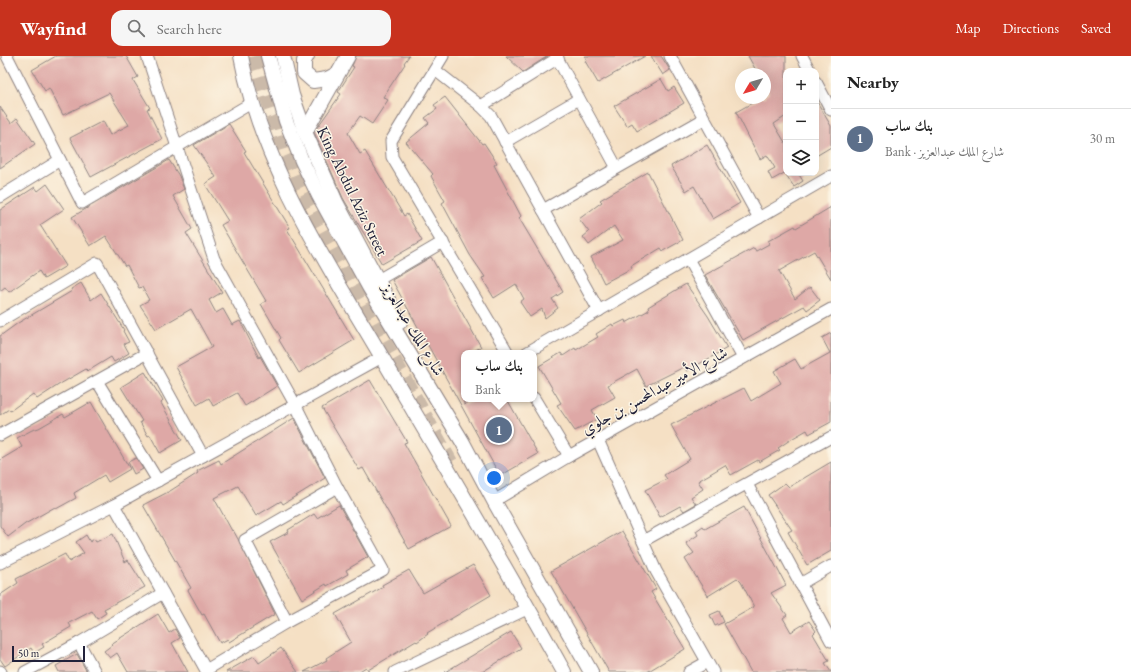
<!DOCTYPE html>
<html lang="en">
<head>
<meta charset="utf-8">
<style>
  :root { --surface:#fff; --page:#f6f6f6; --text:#222; --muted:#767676; --line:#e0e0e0; --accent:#c8321e }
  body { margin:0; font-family:"EB Garamond",Amiri,serif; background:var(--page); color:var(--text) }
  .controls { position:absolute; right:12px; top:12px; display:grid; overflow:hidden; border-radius:8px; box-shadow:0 4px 16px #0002 }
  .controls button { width:36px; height:36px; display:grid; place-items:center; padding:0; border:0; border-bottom:1px solid var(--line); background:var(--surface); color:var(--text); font:20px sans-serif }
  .compass { position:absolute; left:735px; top:12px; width:36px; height:36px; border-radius:50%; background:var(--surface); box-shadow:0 4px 16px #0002; rotate:232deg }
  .scale { position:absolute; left:12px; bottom:10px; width:73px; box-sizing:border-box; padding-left:4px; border:2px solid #22223b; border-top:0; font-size:11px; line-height:14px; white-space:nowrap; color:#22223b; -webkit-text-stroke:3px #fcf5e5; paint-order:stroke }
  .you { position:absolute; left:494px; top:422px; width:14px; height:14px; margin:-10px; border:3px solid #fff; border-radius:50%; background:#1a73e8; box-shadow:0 0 0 6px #1a73e833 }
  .badge { display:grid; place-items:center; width:26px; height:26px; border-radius:50%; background:var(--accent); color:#fff; font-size:13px; font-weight:700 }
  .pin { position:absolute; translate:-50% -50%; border:2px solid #fff; box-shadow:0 1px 4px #0006 }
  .popup { position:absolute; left:461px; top:294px; width:76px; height:52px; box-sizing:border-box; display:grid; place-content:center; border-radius:8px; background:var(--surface); filter:drop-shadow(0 1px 3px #0005); font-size:13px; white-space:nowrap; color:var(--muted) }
  .popup b { font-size:15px; color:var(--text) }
  .popup::after { content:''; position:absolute; left:50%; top:100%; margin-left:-8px; border:8px solid transparent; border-top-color:var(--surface) }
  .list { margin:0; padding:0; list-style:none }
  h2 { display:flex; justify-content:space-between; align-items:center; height:52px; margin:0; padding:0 16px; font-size:17px }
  h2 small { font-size:13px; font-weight:400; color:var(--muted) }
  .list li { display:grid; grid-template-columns:26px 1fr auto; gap:12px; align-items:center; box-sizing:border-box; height:60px; padding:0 16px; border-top:1px solid var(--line) }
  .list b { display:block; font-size:15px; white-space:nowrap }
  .list p { margin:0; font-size:13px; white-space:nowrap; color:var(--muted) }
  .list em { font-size:13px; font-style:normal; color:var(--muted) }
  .icon { flex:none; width:22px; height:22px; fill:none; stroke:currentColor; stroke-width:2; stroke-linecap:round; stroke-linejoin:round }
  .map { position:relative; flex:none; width:831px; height:616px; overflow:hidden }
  header { display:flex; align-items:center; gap:24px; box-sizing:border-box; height:56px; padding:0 20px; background:var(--accent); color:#fff }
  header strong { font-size:19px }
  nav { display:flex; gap:22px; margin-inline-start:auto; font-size:14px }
  .search { width:280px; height:36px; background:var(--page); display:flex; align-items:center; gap:10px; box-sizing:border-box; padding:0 14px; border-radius:12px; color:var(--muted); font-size:15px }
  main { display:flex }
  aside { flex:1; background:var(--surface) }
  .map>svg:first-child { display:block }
  .building { fill:#dea8a6 }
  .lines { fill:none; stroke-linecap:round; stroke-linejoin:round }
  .tertiary-tunnel { stroke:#cbbaa9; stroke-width:14; stroke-dasharray:14 7; stroke-linecap:butt }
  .minor-casing { stroke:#8c8180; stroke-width:13 }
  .tertiary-casing { stroke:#8c8180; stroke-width:16 }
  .minor { stroke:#fff; stroke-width:11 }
  .tertiary { stroke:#fff; stroke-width:14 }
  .labels { text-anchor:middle; stroke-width:3; stroke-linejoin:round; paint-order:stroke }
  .street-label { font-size:16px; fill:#22223b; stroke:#fcf5e5 }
</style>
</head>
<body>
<header>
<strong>Wayfind</strong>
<div class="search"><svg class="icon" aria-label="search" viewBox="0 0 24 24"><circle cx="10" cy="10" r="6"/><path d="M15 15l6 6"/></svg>Search here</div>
<nav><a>Map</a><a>Directions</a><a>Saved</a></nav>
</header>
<main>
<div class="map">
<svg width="831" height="616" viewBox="0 0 831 616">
  <rect width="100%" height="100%" fill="#fcf5e5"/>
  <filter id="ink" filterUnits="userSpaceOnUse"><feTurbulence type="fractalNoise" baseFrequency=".025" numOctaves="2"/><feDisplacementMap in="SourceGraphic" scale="8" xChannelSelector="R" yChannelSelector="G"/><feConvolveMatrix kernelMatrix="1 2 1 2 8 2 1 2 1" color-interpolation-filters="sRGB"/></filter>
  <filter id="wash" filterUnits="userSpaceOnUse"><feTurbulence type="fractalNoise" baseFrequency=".012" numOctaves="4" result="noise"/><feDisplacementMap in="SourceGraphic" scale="16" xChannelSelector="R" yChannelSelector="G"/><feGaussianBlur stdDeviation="0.9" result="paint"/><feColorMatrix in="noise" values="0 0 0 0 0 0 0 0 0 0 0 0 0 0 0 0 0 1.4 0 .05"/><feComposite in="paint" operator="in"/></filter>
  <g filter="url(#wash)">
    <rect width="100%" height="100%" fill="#f5e0c4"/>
    <g id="blocks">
      <g class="building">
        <polygon points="56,0 126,0 138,21 133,24 150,52 147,53 162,83 91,121 70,82 103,65 110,79 129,69 109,37 63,59 49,32 45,35 32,14"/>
        <polygon points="356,0 409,0 404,7 405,8 383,41 388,44 372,68 360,60 348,77 360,98 365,95 404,160 407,158 422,185 382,208 343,142 314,76 341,38 338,36 354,11 352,10"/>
        <polygon points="506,0 548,0 523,16"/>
        <polygon points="585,0 645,0 598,27 585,5 587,4"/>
        <polygon points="651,0 661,0 670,14 663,19"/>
        <polygon points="748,0 786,0 786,60 774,68 786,88 786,116 772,124 768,116 775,112 767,99 760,103 736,56 761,42 765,42 765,40 769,37 765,30 765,18 758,18"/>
        <polygon points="661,23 668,35 674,31 684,47 637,75 632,67 627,70 614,50"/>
        <polygon points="445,41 482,88 484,87 497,107 494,109 521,160 519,162 563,236 552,243 558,252 545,262 542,253 530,261 520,246 524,243 516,228 494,242 482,222 485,221 470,199 442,147 445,145 431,120 433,118 406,86 429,67 425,62 437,53 434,49"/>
        <polygon points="816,44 831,70 831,91 816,100"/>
        <polygon points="0,51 11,67 17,62 35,88 0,112"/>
        <polygon points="229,68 246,95 244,96 290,172 287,173 354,284 299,317 279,284 281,282 261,248 266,245 221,169 228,165 205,128 216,121 194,89"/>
        <polygon points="707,89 740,147 713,163 694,130 686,135 671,110"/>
        <polygon points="169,104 179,120 184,133 173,140 192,173 186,177 222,236 209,244 216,257 223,253 232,269 240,265 259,302 260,300 277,330 245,350 237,337 213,350 209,342 197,349 176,311 212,291 191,253 156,273 140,249 149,244 142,231 139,232 127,209 125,210 106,180 90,190 72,161"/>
        <polygon points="648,116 683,184 663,195 661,192 631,210 632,212 604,227 591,201 623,184 614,170 589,189 583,181 589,176 579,163 602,146 600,144"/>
        <polygon points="785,117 798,117 803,125 794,131"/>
        <polygon points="47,128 64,153 40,169 66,210 44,223 39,215 9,236 5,231 0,235 0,154 35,131 38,135"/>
        <polygon points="831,151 831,223 814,195 779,215 795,243 810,231 820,244 807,254 804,250 743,284 705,219 754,192 756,195 769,188 768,185 795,170 796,172"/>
        <polygon points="431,201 481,291 470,297 464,297 464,349 474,343 507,343 538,398 500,420 392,224"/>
        <polygon points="81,227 91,244 101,237 124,274 123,275 129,286 124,288 129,297 114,306 111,301 88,315 86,313 60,328 37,343 33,338 10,355 9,353 0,359 0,280 18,267 72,235 71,233"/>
        <polygon points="686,228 708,260 727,292 687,315 684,311 646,330 637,313 608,329 615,341 592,354 597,363 575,375 557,349 561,347 539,310 561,297 563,300 575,292 576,294 598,281 596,278 612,268 613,270 625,264 626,267 649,254 648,251"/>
        <polygon points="831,277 831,366 809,378 807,374 793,382 778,392 780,394 759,406 758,404 731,419 725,409 698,425 703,433 691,441 696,448 684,455 680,450 660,461 645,434 667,423 664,419 690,403 671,369 744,332 751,345 781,327 774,315 795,303 801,313 830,297 822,282"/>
        <polygon points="145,316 163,345 161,347 182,384 160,397 150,379 148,380 140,366 142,365 121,331"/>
        <polygon points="370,324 407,386 404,387 451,470 409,493 363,412 359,414 322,352"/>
        <polygon points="91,346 130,413 108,426 104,419 74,437 76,442 56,453 55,451 25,468 8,481 0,470 0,404 22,391 17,382 32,374 39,372 63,358 65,361"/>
        <polygon points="294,362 325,422 283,448 281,445 256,460 238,430 214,442 232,475 233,474 238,483 275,558 229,586 228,583 220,587 204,558 202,559 188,534 191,532 143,449 170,435 198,417 197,415 219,404 221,408"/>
        <polygon points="136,402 143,413 134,418 128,406"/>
        <polygon points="831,406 831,495 807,509 788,476 792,474 768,439 785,427 789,431"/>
        <polygon points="339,449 368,501 346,514 348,518 327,530 326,528 302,543 270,486 289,476 288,474 314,458 317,462"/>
        <polygon points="744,451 786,529 771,537 787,559 783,562 791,576 809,565 816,575 813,578 829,605 825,607 831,616 751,616 724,568 754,551 741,526 737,522 708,540 685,503 694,497 686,487 698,479 696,475 703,470 705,473"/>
        <polygon points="622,475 656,533 651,536 685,593 647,616 609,616 551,515"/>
        <polygon points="113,478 125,506 128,504 145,531 104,553 106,557 97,563 92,555 69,567 71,571 42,588 44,591 34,597 31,592 5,610 0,603 0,539 18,527 16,523 65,498 69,506 84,497 76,486 86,479 90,486 94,483 96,486"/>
        <polygon points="473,509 491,539 427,577 428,578 417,586 416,585 368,614 366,611 358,616 304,616 327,604 326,602 351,586 335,558 383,531 382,529 409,514 423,537"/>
        <polygon points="719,555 724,566 715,570 710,559"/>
        <polygon points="158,558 169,577 175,573 180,582 172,587 188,616 128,616 117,597 110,602 104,595 112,589 111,588"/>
        <polygon points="511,576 521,592 482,616 445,616"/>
        <polygon points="281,592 298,616 226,616 254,600 259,607"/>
        <polygon points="77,598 87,616 59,616 56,610"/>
      </g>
    </g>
  </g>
  <g filter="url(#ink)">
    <use href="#blocks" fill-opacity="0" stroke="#8c8180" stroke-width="1"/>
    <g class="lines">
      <polyline class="tertiary-tunnel" points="254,0 285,99 302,137 451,406"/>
      <defs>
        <g id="minor">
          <polyline points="7,0 82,147 253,46"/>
          <polyline points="147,0 214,203 296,350 337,431 383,514 287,566 206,614"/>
          <polyline points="443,0 391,85 392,101 508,297"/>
          <polyline points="556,0 617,112"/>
          <polyline points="670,0 759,162"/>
          <polyline points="802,0 810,15"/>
          <polyline points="435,14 481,50 491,60 599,255"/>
          <polyline points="816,26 831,54"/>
          <polyline points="481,50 558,2"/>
          <polyline points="505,86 579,43"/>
          <polyline points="0,141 60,104"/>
          <polyline points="543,154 704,63"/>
          <polyline points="688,203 743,302"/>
          <polyline points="378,224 443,186"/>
          <polyline points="0,265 97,207 203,400"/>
          <polyline points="526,297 831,120"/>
          <polyline points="97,325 158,425"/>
          <polyline points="534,342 569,400"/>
          <polyline points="0,379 147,297"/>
          <polyline points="598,384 656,515 713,616"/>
          <polyline points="747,428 831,585"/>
          <polyline points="494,445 569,400 831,253"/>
          <polyline points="114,449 207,616"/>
          <polyline points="643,485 831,381"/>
          <polyline points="0,507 114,449 382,301"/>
          <polyline points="800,528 831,510"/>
          <polyline points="287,566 245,484 337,431"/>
          <polyline points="79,587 95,616"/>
          <polyline points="0,615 1,616"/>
          <polyline points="25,616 79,587 163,537"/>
          <polyline points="395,616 529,552"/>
          <polyline points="689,616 707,606"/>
        </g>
        <g id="tertiary">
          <path d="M241,0C261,109 328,209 383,303C444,407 506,511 564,616"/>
          <polyline points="268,0 286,65 302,105 319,140 369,231 462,385 494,445 591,616"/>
          <polyline points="283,0 292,39 305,76 336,146 400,266"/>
          <polyline points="307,0 304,5 304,17 313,25 327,23 337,18"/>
          <polyline points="305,76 348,0"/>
        </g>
      </defs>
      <use href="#minor" class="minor-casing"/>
      <use href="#tertiary" class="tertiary-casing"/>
      <use href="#minor" class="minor"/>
      <use href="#tertiary" class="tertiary"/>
    </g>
  </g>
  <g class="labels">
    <g class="street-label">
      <text transform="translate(353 135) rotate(64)" y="6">King Abdul Aziz Street</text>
      <text transform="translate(414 273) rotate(59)" y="6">شارع الملك عبدالعزيز</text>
      <text transform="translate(654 334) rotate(-29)" y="6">شارع الأمير عبدالمحسن بن جلوي</text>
    </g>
  </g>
</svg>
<div class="controls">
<button>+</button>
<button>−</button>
<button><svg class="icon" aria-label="layers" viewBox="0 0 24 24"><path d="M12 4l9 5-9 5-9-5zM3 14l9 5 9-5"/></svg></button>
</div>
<svg class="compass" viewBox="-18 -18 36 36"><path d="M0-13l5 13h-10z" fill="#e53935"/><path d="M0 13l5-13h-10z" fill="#767676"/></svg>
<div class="scale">50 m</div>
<div class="you"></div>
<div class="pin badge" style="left:499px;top:374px;background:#5c6f8a">1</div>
<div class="popup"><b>بنك ساب</b>Bank</div>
</div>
<aside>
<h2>Nearby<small></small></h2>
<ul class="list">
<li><span class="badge" style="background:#5c6f8a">1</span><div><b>بنك ساب</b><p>Bank · شارع الملك عبدالعزيز</p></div><em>30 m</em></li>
</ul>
</aside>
</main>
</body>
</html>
